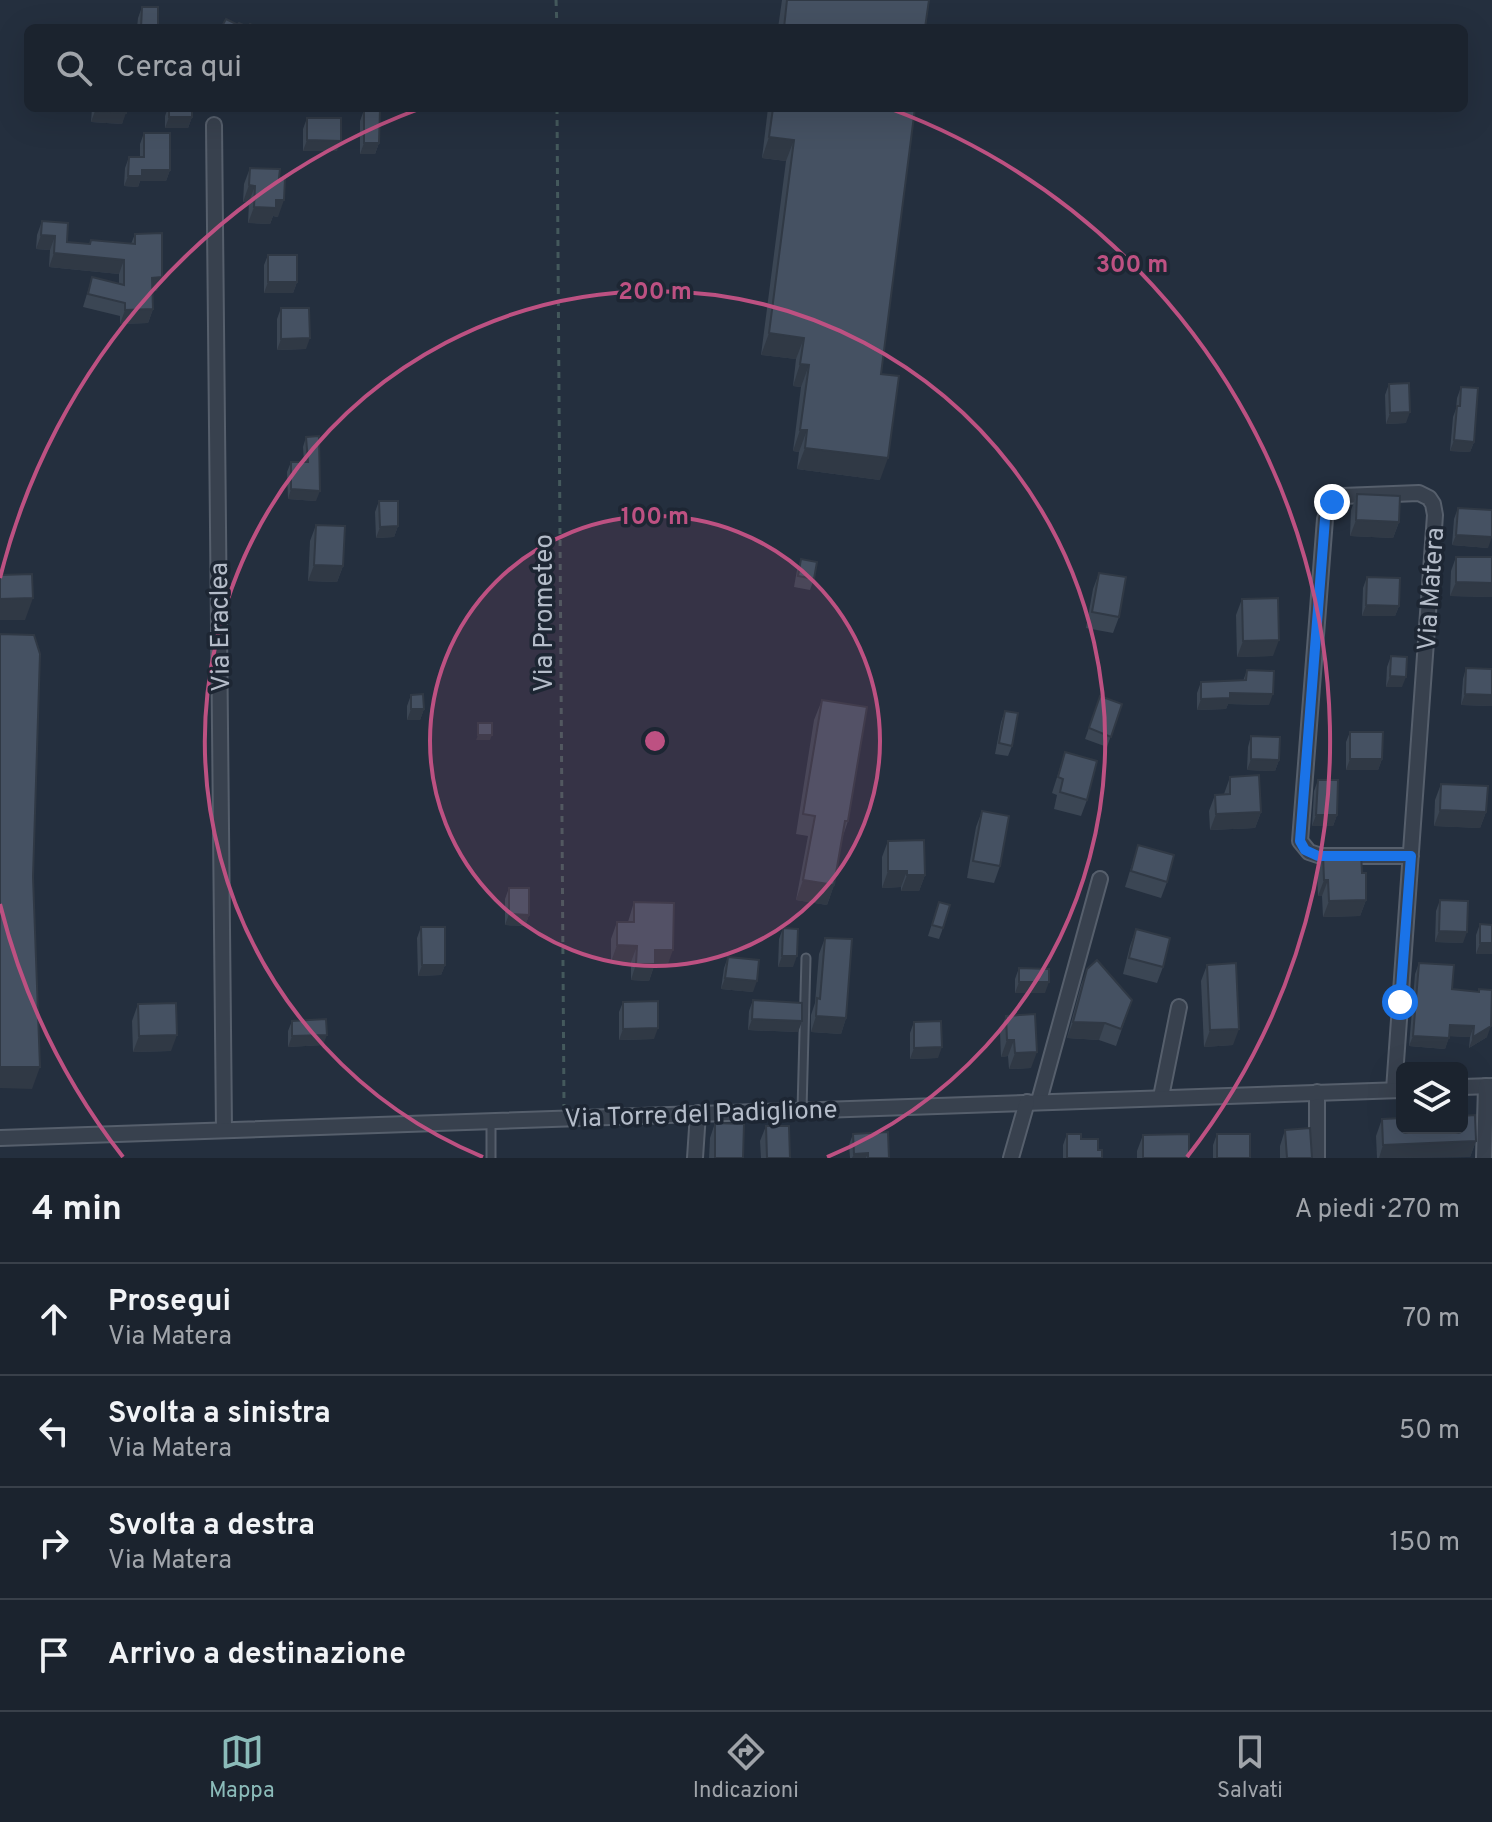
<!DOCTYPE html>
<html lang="it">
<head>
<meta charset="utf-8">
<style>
  :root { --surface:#1b232e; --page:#242b36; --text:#f1f3f6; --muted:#a0a4aa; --line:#39404a; --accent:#8bbbb9 }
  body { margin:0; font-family:Overpass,sans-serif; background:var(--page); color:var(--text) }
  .controls { position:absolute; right:24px; bottom:24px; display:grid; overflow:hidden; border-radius:12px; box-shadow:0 8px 32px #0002 }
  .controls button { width:72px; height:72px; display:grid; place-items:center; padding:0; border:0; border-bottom:2px solid var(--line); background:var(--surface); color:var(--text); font:40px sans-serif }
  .stop { position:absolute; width:24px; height:24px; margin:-18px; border:6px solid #1a73e8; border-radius:50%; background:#fff }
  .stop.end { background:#1a73e8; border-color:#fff; box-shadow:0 2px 8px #0008 }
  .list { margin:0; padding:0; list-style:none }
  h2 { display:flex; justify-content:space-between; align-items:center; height:104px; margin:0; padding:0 32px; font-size:34px }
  h2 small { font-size:26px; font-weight:400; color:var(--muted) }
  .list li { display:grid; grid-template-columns:52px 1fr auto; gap:24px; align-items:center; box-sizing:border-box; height:112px; padding:0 32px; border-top:2px solid var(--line) }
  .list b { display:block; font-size:30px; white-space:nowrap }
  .list p { margin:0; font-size:26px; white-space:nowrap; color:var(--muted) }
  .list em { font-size:26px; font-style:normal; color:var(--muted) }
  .icon { flex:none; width:44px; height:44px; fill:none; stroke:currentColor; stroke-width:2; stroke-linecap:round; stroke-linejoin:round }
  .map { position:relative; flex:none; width:1492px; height:1158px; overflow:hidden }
  .search { position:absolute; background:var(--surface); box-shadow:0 8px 32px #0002; left:24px; right:24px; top:24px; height:88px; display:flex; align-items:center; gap:20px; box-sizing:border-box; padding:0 28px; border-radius:12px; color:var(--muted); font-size:30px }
  .sheet { height:552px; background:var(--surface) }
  nav { display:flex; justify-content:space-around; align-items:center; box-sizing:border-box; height:112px; border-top:2px solid var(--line); background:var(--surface); font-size:22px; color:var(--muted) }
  nav a { display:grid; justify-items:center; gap:4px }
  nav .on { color:var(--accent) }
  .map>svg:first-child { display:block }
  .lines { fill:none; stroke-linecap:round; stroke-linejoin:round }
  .service-casing { stroke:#565f6c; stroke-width:11 }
  .minor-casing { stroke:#565f6c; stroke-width:18 }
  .path { stroke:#44595c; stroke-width:3; stroke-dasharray:6 6; stroke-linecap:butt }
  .service { stroke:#38414e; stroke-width:7 }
  .minor { stroke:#38414e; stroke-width:14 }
  .wall { fill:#3b4654 }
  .shaded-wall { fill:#303945 }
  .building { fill:#455162; stroke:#303945; stroke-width:2 }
  .route { stroke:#1a73e8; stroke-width:10 }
  .ring { fill:none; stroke:#bd5182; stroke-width:4 }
  .labels { text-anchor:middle; stroke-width:7; stroke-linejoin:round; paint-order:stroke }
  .street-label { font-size:26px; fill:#b4bcc9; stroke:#1d2633 }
  .centre { fill:#bd5182; stroke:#1d2633; stroke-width:4 }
  .ring-label { font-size:24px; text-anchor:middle; font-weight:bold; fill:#bd5182; stroke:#1d2633; stroke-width:7; stroke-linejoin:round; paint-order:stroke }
</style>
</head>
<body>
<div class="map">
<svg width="1492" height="1158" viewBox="0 0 1492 1158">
  <rect width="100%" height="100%" fill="#242f3e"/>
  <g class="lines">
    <defs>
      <g id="service">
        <polyline points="802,1110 806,958"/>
        <polyline points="491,1158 491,1120"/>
      </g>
      <g id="minor">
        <polyline points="214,125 224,1130"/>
        <polyline points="1462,1087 1492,1086"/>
        <polyline points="1394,1090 1435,515 1433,504 1429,498 1419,493 1342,496 1330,505 1325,519 1300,841 1309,852 1321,856 1411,856"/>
        <polyline points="1317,1092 1317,1158"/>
        <polyline points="1161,1097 1179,1007"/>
        <polyline points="1039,1101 1100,879"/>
        <polyline points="0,1138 1402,1090"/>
        <polyline points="695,1158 698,1113"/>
        <polyline points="1011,1158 1027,1102"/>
        <polyline points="1484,1158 1486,1086"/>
      </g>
    </defs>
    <use href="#service" class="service-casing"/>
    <use href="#minor" class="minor-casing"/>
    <g class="path">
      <polyline points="556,0 557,28"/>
      <polyline points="557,108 564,1106"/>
    </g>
    <use href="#service" class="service"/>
    <use href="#minor" class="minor"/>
  </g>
  <g class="wall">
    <polygon points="782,0 929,0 925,28 778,28"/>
    <polygon points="142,7 158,28 137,28 138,18"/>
    <polygon points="92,108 126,108 122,124 91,122"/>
    <polygon points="168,108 192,108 192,117 188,128 165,128 165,116"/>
    <polygon points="768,108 915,108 881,374 880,480 797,469 799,452 793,451 801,387 793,386 796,359 761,355 786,161 762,158"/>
    <polygon points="364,110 379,143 375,154 360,154 360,121"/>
    <polygon points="307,118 337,151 303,151 303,129"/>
    <polygon points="144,133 170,170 166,181 140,181 138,187 124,186 125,168 129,157 140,157 140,144"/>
    <polygon points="250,168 278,217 273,216 270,224 248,223 249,202 243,202 244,184"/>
    <polygon points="42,221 67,242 89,244 91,240 131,244 135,234 157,291 152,291 153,309 148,323 120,324 120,316 83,307 92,277 119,284 119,274 49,267 50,250 36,249 37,235"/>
    <polygon points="268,255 297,282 293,293 264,293 264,265"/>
    <polygon points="281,308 306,349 277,350 277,319"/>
    <polygon points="1389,384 1406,423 1386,424 1385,395"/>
    <polygon points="1461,387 1474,442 1470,452 1450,451 1453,417 1456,409 1457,398"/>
    <polygon points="306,437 316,501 288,499 287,472 291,462 304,462 303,447"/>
    <polygon points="1357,494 1399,522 1393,538 1350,536 1351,510"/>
    <polygon points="379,501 398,526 394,537 376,538 375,512"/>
    <polygon points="1458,508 1488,548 1452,545 1454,519"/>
    <polygon points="316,525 343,566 337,582 308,581 310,541"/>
    <polygon points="1456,557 1492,557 1492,597 1450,596 1451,571"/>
    <polygon points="801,559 814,579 810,590 794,587 797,570"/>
    <polygon points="1099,573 1119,617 1113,633 1086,628 1093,589"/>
    <polygon points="1367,577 1399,606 1395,616 1362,616 1363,588"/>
    <polygon points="1242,599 1273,656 1237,657 1236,615"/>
    <polygon points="1391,656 1402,687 1386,687 1387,667"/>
    <polygon points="1466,668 1492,669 1492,706 1461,705 1463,679"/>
    <polygon points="1247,670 1269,705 1228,704 1226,709 1197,710 1197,693 1201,682 1243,681"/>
    <polygon points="411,695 424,709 420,720 407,720 407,706"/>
    <polygon points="1100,696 1122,704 1107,747 1085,739"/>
    <polygon points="822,700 848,821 843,836 834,885 827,905 796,900 808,836 796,834 814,720"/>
    <polygon points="1005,711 1012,746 1008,756 995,754 1001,722"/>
    <polygon points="1350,732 1382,759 1378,770 1346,770 1346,742"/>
    <polygon points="1251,736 1279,760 1275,771 1247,770 1248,747"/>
    <polygon points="1065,752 1087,800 1081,816 1054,809 1057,795 1052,793"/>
    <polygon points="1230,777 1261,812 1255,828 1210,830 1209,811 1215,795 1224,794"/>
    <polygon points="1318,780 1337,815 1333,826 1312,826 1314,791"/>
    <polygon points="1441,784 1486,812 1480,828 1434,826 1435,800"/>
    <polygon points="982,811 1000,866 994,883 967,878 976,827"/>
    <polygon points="888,841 925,875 919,891 901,891 901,887 882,888 882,857"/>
    <polygon points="1138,845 1167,882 1161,898 1125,887"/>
    <polygon points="1323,854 1362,873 1366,900 1360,916 1323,917 1322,896 1318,896 1317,870"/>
    <polygon points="509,888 529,915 525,926 505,925 505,899"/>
    <polygon points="1440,900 1463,943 1435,942 1436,911"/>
    <polygon points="634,902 667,967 654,966 649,981 631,980 631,962 611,962 611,939 617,922 628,922"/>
    <polygon points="939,902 943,928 939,939 928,936"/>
    <polygon points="1480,924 1492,954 1476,954 1476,935"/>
    <polygon points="421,927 445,965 441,975 418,976 417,938"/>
    <polygon points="783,928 793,967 778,967 779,939"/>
    <polygon points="1136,929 1163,967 1157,983 1123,974 1130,946"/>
    <polygon points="825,938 846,1018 841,1034 811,1032 811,1015 815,1003 819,954"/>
    <polygon points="728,957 753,992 721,989 724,968"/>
    <polygon points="1419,963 1452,989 1478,992 1479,989 1487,1037 1469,1048 1470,1037 1449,1036 1445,1049 1409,1046 1415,974"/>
    <polygon points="1207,965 1233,1045 1204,1047 1201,981"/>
    <polygon points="1019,968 1045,993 1015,993 1015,979"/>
    <polygon points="1087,969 1132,1000 1116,1046 1099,1040 1067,1038 1081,985"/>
    <polygon points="753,1000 802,1021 798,1032 748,1030 749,1011"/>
    <polygon points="623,1002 654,1039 619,1040 619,1012"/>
    <polygon points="138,1004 171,1051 133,1052 132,1021"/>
    <polygon points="1006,1016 1031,1068 1009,1069 1008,1056 1001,1057 1000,1032"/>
    <polygon points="292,1021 323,1045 288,1047 288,1031"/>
    <polygon points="914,1022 938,1058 910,1059 910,1033"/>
    <polygon points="1382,1119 1476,1141 1470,1157 1377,1158 1376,1136"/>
    <polygon points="715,1123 743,1158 709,1158 710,1138"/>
    <polygon points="766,1126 790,1158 761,1158 760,1141"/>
    <polygon points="1285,1130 1312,1158 1280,1158 1280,1146"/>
    <polygon points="853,1134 889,1158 850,1158 849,1145"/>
    <polygon points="1067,1134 1081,1139 1098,1150 1102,1158 1063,1158 1063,1145"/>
    <polygon points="1217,1134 1250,1158 1213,1158 1213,1145"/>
    <polygon points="1143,1135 1189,1158 1137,1158 1137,1151"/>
  </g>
  <g class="shaded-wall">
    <polygon points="95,111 126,113 122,124 91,122"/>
    <polygon points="169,117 192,117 188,128 165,128"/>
    <polygon points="769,137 794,140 786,161 762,158"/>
    <polygon points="307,140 341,141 337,151 303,151"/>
    <polygon points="364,143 379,143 375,154 360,154"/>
    <polygon points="142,170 170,170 166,181 140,181 138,187 124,186 128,176"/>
    <polygon points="249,185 255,186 249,202 243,202"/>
    <polygon points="276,200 284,200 278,217 273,216 270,224 248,223 254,207"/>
    <polygon points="41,235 55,236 50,250 36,249"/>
    <polygon points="54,253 124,260 119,274 49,267"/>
    <polygon points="162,277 157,291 147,291 152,278"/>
    <polygon points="268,282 297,282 293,293 264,293"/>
    <polygon points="153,309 148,323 120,324 125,310"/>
    <polygon points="769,333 804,338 796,359 761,355"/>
    <polygon points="310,338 306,349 277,350 281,339"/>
    <polygon points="800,364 809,365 801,387 793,386"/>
    <polygon points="1410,412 1406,423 1386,424 1390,413"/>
    <polygon points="800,430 807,430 799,452 793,451"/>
    <polygon points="1454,440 1474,442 1470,452 1450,451"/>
    <polygon points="805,448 888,458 880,480 797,469"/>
    <polygon points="291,489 320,491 316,501 288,499"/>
    <polygon points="1356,520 1399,522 1393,538 1350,536"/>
    <polygon points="398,526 394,537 376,538 380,527"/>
    <polygon points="1456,535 1492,537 1488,548 1452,545"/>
    <polygon points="314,565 343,566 337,582 308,581"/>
    <polygon points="1456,582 1492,583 1492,597 1450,596"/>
    <polygon points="33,598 25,620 0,620 0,599"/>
    <polygon points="1366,605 1399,606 1395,616 1362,616"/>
    <polygon points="1279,640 1273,656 1237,657 1243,641"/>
    <polygon points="1390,676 1406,677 1402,687 1386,687"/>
    <polygon points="1230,693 1273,694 1269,705 1228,704 1226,709 1197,710 1201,699"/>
    <polygon points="1465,694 1492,695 1492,706 1461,705"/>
    <polygon points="411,709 424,709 420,720 407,720"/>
    <polygon points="478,735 492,735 490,740 476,740"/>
    <polygon points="1251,759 1279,760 1275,771 1247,770"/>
    <polygon points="1350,759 1382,759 1378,770 1346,770"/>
    <polygon points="1440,810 1486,812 1480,828 1434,826"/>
    <polygon points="1261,812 1255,828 1210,830 1216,814"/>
    <polygon points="1316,815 1337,815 1333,826 1312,826"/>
    <polygon points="888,871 907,871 901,887 882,888"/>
    <polygon points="907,875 925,875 919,891 901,891"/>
    <polygon points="803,880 834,885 827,905 796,900"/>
    <polygon points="1324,880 1328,880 1322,896 1318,896"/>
    <polygon points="1366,900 1360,916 1323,917 1329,901"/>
    <polygon points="509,914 529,915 525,926 505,925"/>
    <polygon points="1439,931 1467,932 1463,943 1435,942"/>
    <polygon points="1480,943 1492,943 1492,954 1476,954"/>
    <polygon points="617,945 637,946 631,962 611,962"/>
    <polygon points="655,950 673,950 667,967 654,966 649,981 631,980 636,964"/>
    <polygon points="782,956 797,956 793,967 778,967"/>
    <polygon points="422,965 445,965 441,975 418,976"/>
    <polygon points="725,978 757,981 753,992 721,989"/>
    <polygon points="1019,982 1049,982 1045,993 1015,993"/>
    <polygon points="816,1016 846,1018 841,1034 811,1032"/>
    <polygon points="752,1019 802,1021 798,1032 748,1030"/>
    <polygon points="1073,1022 1105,1023 1099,1040 1067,1038"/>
    <polygon points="1450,1025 1474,1026 1470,1037 1446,1036"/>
    <polygon points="1491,1026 1487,1037 1469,1048 1473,1037"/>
    <polygon points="658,1028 654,1039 619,1040 623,1029"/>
    <polygon points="1239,1029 1233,1045 1204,1047 1210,1030"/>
    <polygon points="177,1035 171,1051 133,1052 139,1036"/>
    <polygon points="327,1035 323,1045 288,1047 292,1036"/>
    <polygon points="1413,1036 1449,1038 1445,1049 1409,1046"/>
    <polygon points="1007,1040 1014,1040 1008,1056 1001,1057"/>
    <polygon points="942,1047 938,1058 910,1059 914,1048"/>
    <polygon points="1037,1052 1031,1068 1009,1069 1015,1053"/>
    <polygon points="0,1067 40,1067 32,1089 0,1088"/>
    <polygon points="1476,1141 1470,1157 1379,1158 1383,1145"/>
    <polygon points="868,1153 866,1158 852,1158 854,1154"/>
  </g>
  <g class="building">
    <polygon points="787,0 929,0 925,28 784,28"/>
    <polygon points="142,7 158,7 158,28 141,28"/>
    <polygon points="226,19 238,25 239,23 248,27 250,24 258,28 221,28"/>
    <polygon points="95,108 126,108 126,113 95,111"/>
    <rect x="169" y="108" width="23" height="9"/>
    <polygon points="773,108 915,108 881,374 899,376 888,458 805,448 807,430 800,430 809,365 800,364 804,338 769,333 794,140 769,137"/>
    <polygon points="364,110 380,110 379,143 364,143"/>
    <polygon points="307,118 341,118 341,141 307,140"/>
    <polygon points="144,133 170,133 170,170 142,170 142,176 128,176 129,157 144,157"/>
    <polygon points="250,168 280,169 279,178 285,178 284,200 276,200 276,208 254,207 255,186 249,185"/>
    <polygon points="42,221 68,223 67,242 90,244 91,240 135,244 135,234 162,233 162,277 152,278 153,309 125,310 125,303 88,294 92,277 124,285 124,260 54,253 55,236 41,235"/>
    <rect x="268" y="255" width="29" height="27"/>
    <polygon points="281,308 309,308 310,338 281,339"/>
    <polygon points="1409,383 1410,412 1390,413 1389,384"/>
    <polygon points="1461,387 1478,388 1474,442 1454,440 1457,406 1460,406"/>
    <polygon points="319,436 320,491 291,489 291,462 308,462 306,437"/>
    <polygon points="1357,494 1400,496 1399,522 1356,520"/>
    <polygon points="379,501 398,501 398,526 380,527"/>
    <polygon points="1458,508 1492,510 1492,537 1456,535"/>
    <polygon points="316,525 345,526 343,566 314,565"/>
    <polygon points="1456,557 1492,557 1492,583 1456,582"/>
    <polygon points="801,559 817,562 814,579 798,576"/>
    <polygon points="1099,573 1126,577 1119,617 1092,612"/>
    <polygon points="32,574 33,598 0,599 0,575"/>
    <polygon points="1367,577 1400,578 1399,606 1366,605"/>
    <polygon points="1278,598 1279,640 1243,641 1242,599"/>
    <polygon points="0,634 34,635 40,654 33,877 40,1067 0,1067"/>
    <polygon points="1391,656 1407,657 1406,677 1390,676"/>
    <polygon points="1466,668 1492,669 1492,695 1465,694"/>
    <polygon points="1247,670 1274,671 1273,694 1230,693 1230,698 1201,699 1201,682 1246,680"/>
    <polygon points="423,694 424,709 411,709 411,695"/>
    <polygon points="1100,696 1122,704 1111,737 1089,728"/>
    <polygon points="822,700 867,707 848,821 845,821 834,885 803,880 815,816 803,814"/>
    <polygon points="1005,711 1018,713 1012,746 999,743"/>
    <rect x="478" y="723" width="14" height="12"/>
    <polygon points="1350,732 1383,732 1382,759 1350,759"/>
    <polygon points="1251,736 1280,737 1279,760 1251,759"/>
    <polygon points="1065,752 1097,761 1087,800 1060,792 1063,779 1058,777"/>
    <polygon points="1259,775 1261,812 1216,814 1215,795 1230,794 1230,777"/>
    <polygon points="1318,780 1338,780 1337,815 1316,815"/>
    <polygon points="1441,784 1488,786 1486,812 1440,810"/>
    <polygon points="982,811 1009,816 1000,866 973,861"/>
    <polygon points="924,840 925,875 907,875 907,871 888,871 888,841"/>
    <polygon points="1138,845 1174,855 1167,882 1131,871"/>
    <polygon points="1361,853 1362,873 1366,873 1366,900 1329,901 1328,880 1324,880 1323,854"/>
    <polygon points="509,888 529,888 529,915 509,914"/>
    <polygon points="1440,900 1468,901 1467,932 1439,931"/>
    <polygon points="634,902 674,903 673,950 655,950 655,964 636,964 637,946 617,945 617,922 634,922"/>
    <polygon points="939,902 950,905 943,928 932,925"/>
    <polygon points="1480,924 1492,925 1492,943 1480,943"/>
    <polygon points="421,927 445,927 445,965 422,965"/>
    <polygon points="783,928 798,929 797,956 782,956"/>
    <polygon points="1136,929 1170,938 1163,967 1129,958"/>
    <polygon points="825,938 852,939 846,1018 816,1016 817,998 820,999"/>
    <polygon points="728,957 759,960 757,981 725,978"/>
    <polygon points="1097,960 1132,1000 1121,1029 1105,1023 1073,1022 1087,969"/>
    <polygon points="1236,963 1239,1029 1210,1030 1207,965"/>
    <polygon points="1419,963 1454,965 1452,989 1479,992 1479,989 1492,990 1491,1026 1473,1037 1474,1026 1450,1025 1449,1038 1413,1036"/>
    <polygon points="1019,968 1049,969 1049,982 1019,982"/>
    <polygon points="753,1000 802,1003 802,1021 752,1019"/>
    <polygon points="658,1001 658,1028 623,1029 623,1002"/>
    <polygon points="176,1003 177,1035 139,1036 138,1004"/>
    <polygon points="1035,1014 1037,1052 1015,1053 1014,1040 1007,1040 1006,1016"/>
    <polygon points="326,1019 327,1035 292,1036 292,1021"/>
    <polygon points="941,1021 942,1047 914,1048 914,1022"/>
    <polygon points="1475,1115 1476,1141 1383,1145 1382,1119 1402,1118 1402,1128 1462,1128 1462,1116"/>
    <polygon points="715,1123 744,1124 743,1158 715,1158"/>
    <polygon points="766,1126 789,1126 790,1158 767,1158"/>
    <polygon points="1310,1128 1312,1158 1287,1158 1285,1130"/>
    <polygon points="888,1132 889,1158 868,1158 868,1153 854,1154 853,1134"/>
    <polygon points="1067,1134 1081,1134 1081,1139 1098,1139 1098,1150 1102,1150 1102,1158 1067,1158"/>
    <polygon points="1189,1134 1189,1158 1143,1158 1143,1135"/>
    <rect x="1217" y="1134" width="33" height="24"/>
  </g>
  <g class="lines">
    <polyline class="route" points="1332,502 1326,511 1325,519 1300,841 1305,850 1318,856 1411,856 1400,1002"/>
  </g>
  <circle cx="655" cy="741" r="225" fill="#bd5182" fill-opacity=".12"/>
  <g class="ring">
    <circle cx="655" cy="741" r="225"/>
    <path d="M483 1157A450 450 0 1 1 827 1157"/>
    <path d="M123 1157A675 675 0 0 1 0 904M0 578A675 675 0 0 1 419 109M891 109A675 675 0 0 1 1187 1157"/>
  </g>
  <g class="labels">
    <g class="street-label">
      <text transform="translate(1430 589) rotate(-86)" y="9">Via Matera</text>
      <text transform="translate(543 613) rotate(-90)" y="9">Via Prometeo</text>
      <text transform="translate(219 627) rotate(-91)" y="9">Via Eraclea</text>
      <text transform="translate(701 1113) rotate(-2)" y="9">Via Torre del Padiglione</text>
    </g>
  </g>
  <circle cx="655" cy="741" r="12" class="centre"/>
  <g class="ring-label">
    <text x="1132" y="272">300 m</text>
    <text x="655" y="299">200 m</text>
    <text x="655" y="524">100 m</text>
  </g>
</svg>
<div class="controls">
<button><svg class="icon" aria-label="layers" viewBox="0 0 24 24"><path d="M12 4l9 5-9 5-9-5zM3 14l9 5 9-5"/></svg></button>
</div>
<div class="stop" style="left:1400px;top:1002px"></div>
<div class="stop end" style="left:1332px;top:502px"></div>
<div class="search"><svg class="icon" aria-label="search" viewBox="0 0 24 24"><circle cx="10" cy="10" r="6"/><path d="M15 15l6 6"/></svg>Cerca qui</div>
</div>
<section class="sheet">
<h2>4 min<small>A piedi · 270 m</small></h2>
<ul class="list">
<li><svg class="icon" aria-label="ahead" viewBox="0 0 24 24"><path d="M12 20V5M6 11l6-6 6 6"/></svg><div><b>Prosegui</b><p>Via Matera</p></div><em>70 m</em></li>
<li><svg class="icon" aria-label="left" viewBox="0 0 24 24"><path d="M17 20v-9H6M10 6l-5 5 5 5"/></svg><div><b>Svolta a sinistra</b><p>Via Matera</p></div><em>50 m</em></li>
<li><svg class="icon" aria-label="right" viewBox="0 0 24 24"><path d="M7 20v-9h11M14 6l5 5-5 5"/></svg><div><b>Svolta a destra</b><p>Via Matera</p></div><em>150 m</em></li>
<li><svg class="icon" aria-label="arrive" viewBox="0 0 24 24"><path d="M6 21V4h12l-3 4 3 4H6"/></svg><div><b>Arrivo a destinazione</b></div></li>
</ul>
</section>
<nav>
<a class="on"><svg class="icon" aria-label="map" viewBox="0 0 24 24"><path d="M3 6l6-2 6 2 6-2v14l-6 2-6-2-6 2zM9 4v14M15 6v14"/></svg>Mappa</a>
<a><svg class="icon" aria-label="directions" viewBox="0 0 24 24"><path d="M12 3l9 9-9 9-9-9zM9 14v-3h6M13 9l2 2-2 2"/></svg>Indicazioni</a>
<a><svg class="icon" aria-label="saved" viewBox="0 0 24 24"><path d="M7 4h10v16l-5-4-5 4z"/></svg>Salvati</a>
</nav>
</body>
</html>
